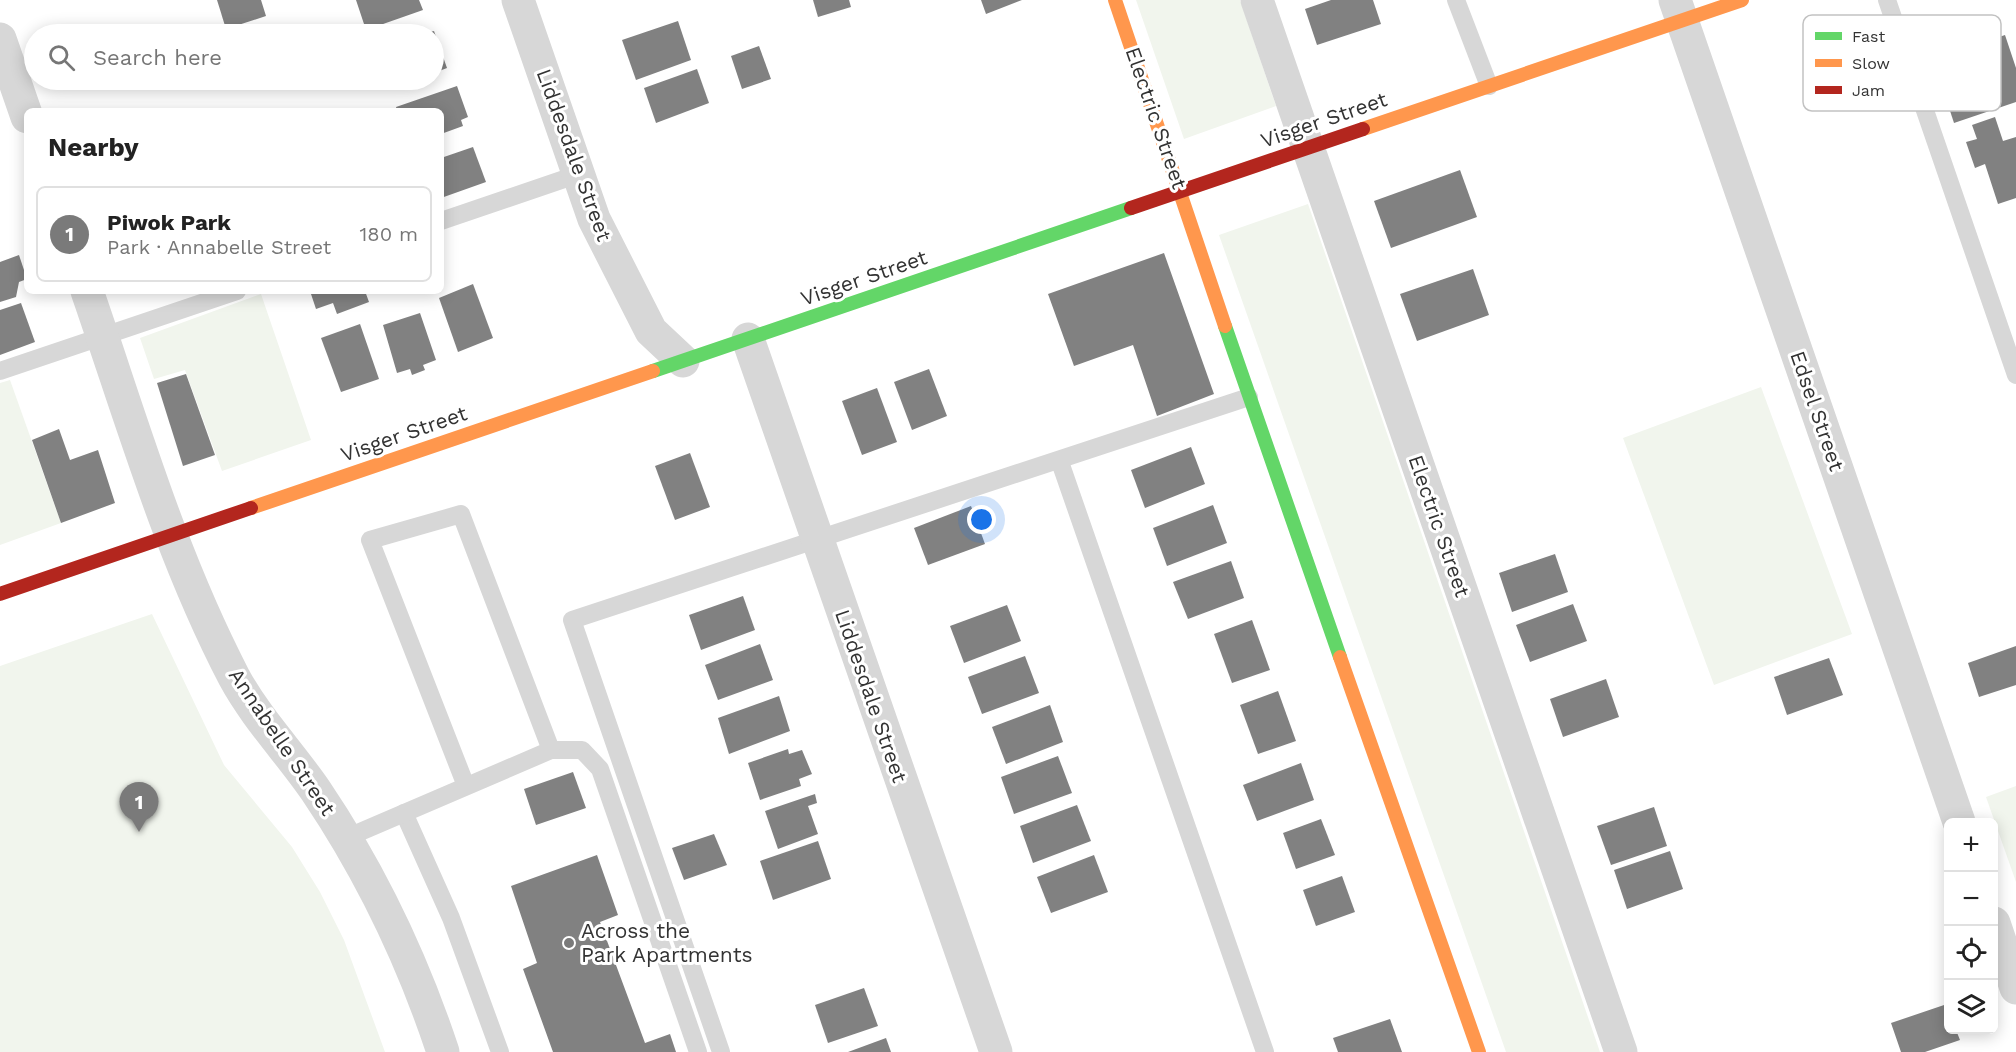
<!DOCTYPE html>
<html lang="en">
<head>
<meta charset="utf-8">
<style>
  :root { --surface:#fff; --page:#f6f6f6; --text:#222; --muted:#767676; --line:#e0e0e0; --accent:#7a7a7a }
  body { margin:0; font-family:"Work Sans",sans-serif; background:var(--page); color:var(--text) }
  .controls { position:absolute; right:18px; bottom:18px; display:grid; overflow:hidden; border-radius:9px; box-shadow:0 3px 15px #0003 }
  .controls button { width:54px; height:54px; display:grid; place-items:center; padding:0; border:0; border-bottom:2px solid var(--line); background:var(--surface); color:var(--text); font:30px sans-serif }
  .you { position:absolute; left:982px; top:520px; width:21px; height:21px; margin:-15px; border:4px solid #fff; border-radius:50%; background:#1a73e8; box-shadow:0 0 0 9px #1a73e833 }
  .badge { display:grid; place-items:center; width:39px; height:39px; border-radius:50%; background:var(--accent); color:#fff; font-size:20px; font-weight:700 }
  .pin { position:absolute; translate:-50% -50px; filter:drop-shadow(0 2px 3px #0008) }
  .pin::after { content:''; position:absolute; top:32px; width:21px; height:18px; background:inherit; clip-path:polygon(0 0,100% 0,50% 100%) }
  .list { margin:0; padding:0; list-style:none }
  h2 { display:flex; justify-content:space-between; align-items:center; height:78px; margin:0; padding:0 24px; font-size:26px }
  h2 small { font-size:20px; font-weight:400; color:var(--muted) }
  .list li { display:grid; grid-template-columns:39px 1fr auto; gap:18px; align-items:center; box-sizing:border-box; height:96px; margin:0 12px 12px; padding:0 12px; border:2px solid var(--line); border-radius:9px }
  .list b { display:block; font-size:22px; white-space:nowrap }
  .list p { margin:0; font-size:20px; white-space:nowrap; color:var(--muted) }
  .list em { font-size:20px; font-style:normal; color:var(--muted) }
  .icon { flex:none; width:33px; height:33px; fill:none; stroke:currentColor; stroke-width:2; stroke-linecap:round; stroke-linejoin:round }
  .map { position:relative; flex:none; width:2016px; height:1052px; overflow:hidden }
  .search { position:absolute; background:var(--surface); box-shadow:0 3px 15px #0003; left:24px; top:24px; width:420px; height:66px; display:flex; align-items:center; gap:15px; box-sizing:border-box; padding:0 21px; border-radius:33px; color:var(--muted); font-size:22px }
  .panel { position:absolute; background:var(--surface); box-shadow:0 3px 15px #0003; left:24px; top:108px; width:420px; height:186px; border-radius:9px }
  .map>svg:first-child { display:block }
  .green { fill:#f1f5ed }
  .building { fill:#818181 }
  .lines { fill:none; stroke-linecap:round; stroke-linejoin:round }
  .lane { stroke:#d7d7d7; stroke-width:18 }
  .street { stroke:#d7d7d7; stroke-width:33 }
  .fast { stroke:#63d668; stroke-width:14 }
  .slow { stroke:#ff974d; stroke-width:14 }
  .jam { stroke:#b3261e; stroke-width:14 }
  .poi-dot { fill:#7a7a7a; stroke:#fff; stroke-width:2 }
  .labels { text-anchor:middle; stroke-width:6; stroke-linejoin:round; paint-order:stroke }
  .street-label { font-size:21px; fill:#333; stroke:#fff }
  .poi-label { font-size:21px; fill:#333; stroke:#fff; text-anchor:start }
  .key { fill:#fff; stroke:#c2c2c2; stroke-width:1.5 }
  .key-label { font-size:16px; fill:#333 }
</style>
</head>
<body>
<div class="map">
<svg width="2016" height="1052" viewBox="0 0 2016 1052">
  <rect width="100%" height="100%" fill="#fff"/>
  <g class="green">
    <polygon points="1136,0 1240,0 1276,106 1184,139"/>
    <polygon points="1308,204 1600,1052 1506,1052 1219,235"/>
    <polygon points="261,294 311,440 222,471 185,370 154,379 140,338"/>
    <polygon points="10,380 61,523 0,545 0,383"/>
    <polygon points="1761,387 1852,634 1714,685 1623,438"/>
    <polygon points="152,614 224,765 292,847 320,892 344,940 385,1052 0,1052 0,666"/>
    <polygon points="2016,786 2016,882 1986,797"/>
  </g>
  <g class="building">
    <polygon points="217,0 261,0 266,16 226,29"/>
    <polygon points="356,0 419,0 423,10 366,30"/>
    <polygon points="813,0 849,0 851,7 818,17"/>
    <polygon points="981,0 1022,0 986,14"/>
    <polygon points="1331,0 1373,0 1381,24 1317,45 1305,9"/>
    <polygon points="678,21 691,60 636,80 622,40"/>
    <polygon points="434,31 447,68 434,73 434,34 422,34"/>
    <polygon points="2005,35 2016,68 2016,102 1954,123 1933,59"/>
    <polygon points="759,46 771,79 742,89 731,56"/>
    <polygon points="697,69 709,103 656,123 644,88"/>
    <polygon points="457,86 468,117 461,120 463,126 441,134 441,111 397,111 396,107"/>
    <polygon points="1995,117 2003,141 2016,137 2016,198 1998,204 1985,164 1975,168 1966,142 1977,139 1972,125"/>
    <polygon points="473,147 486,182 441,198 441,158"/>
    <polygon points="1460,170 1477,217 1391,248 1374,201"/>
    <polygon points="1164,253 1214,394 1157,416 1133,345 1074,366 1048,294"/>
    <polygon points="19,255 27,279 19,282 16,297 0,302 0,262"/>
    <polygon points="1473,269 1489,315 1417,341 1400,294"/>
    <polygon points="473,284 493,338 458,352 439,298"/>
    <polygon points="310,291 365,291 369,302 337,314 333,303 316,309"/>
    <polygon points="21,303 35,342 0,355 0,310"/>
    <polygon points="420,313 436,360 423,365 425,370 412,375 410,369 397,373 383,325"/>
    <polygon points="360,324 379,379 341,392 321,338"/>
    <polygon points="929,369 947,416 912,430 894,382"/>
    <polygon points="186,374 215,455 183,466 157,383"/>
    <polygon points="877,388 897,442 862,455 842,401"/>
    <polygon points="59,429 70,460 98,450 115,503 61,523 32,440"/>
    <polygon points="1191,447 1205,484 1145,508 1131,470"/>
    <polygon points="690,453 710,507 675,520 655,466"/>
    <polygon points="1213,505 1227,543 1167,566 1153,528"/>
    <polygon points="971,506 985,544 928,565 914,528"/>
    <polygon points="1555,554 1568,592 1512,612 1499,573"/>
    <polygon points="1231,561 1244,598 1188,619 1173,582"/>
    <polygon points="743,596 755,630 701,650 689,615"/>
    <polygon points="1573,604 1587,641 1530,662 1516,625"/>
    <polygon points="1007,605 1021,641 964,663 950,626"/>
    <polygon points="1252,620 1270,670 1232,683 1214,634"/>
    <polygon points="760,644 773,680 718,700 705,665"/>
    <polygon points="2016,646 2016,685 1979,697 1968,663"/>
    <polygon points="1025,656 1039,693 982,714 968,677"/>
    <polygon points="1829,658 1843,695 1787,715 1774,677"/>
    <polygon points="1606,679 1619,717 1563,737 1550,699"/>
    <polygon points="1278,691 1296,741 1258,754 1240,705"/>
    <polygon points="779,696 790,731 729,754 718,718"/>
    <polygon points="1050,705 1063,742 1006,764 992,727"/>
    <polygon points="788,749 789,754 802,750 812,774 799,779 801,786 760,800 748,763"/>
    <polygon points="1058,756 1072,793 1014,814 1001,777"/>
    <polygon points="1301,763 1314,800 1257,821 1243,785"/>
    <polygon points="573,772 586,808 536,825 524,789"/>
    <polygon points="815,794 817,803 808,806 818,834 778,849 765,811"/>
    <polygon points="1077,805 1091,841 1033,863 1020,826"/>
    <polygon points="1654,807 1667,846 1611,865 1597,826"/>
    <polygon points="1321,819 1335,855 1296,869 1283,833"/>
    <polygon points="714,834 727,865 684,880 672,848"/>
    <polygon points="818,841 831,879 773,900 760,861"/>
    <polygon points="1670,851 1683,889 1627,909 1614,870"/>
    <polygon points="597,855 618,915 600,922 645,1043 670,1034 676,1052 553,1052 523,969 537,963 511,886"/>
    <polygon points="1094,855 1108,892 1051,913 1037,877"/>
    <polygon points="1342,876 1355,912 1316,926 1303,890"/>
    <polygon points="864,988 878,1026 828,1043 815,1005"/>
    <polygon points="1947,1004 1948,1030 1956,1030 1960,1040 1925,1052 1901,1052 1891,1023"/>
    <polygon points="1390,1019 1402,1052 1338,1052 1333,1038"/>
    <polygon points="886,1038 891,1052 848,1052"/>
  </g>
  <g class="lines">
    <g class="lane">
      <polyline points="1456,0 1489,86"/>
      <polyline points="1887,0 2016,375"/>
      <polyline points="441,221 579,174"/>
      <polyline points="0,371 237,291"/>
      <polyline points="1060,462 1265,1052"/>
      <polyline points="551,750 582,750 600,769 698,1052"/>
      <polyline points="404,813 451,918 500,1052"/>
      <polyline points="346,838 551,750 461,514 370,540 466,786"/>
      <polyline points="721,1052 572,620 1249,397"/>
    </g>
    <g class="street">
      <polyline points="518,0 594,219 651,331 683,361"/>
      <polyline points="1257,0 1621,1052"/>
      <polyline points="1675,0 1959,822"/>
      <polyline points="0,39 27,117"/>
      <path d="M87,291C132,421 170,554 234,677C256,718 290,753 316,791C370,871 413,961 443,1052"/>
      <polyline points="748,339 996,1052"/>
      <polyline points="1994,923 2016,988"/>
    </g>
    <g class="fast">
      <polyline points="1225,326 1340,657"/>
      <polyline points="653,371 1131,208"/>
    </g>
    <g class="slow">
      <polyline points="1115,0 1225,326"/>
      <polyline points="1363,129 1742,0"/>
      <polyline points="251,508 653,371"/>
      <polyline points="1340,657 1479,1052"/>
    </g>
    <g class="jam">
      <polyline points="1131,208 1363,129"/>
      <polyline points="0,594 251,508"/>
    </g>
  </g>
  <circle class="poi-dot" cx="569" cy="943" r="6"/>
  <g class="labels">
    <g class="street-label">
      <text transform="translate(1156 118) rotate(71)" y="7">Electric Street</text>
      <text transform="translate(1324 120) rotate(-19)" y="7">Visger Street</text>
      <text transform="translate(574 155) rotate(70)" y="7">Liddesdale Street</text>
      <text transform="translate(864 278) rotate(-19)" y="7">Visger Street</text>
      <text transform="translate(1817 411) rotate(71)" y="7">Edsel Street</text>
      <text transform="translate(404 434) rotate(-19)" y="7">Visger Street</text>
      <text transform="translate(1439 526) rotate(71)" y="7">Electric Street</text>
      <text transform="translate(871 696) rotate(71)" y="7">Liddesdale Street</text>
      <text transform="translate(282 742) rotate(56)" y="7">Annabelle Street</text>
    </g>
    <g class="poi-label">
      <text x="581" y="938">Across the<tspan x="581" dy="24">Park Apartments</tspan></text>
    </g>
  </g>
  <rect x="1803" y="15" width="198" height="96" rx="9" class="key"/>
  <rect x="1815" y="32" width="27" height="8" fill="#63d668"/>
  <rect x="1815" y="59" width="27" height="8" fill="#ff974d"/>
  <rect x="1815" y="86" width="27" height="8" fill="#b3261e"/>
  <g class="key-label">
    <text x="1852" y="42">Fast</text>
    <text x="1852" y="69">Slow</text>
    <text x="1852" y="96">Jam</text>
  </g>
</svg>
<div class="controls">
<button>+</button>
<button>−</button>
<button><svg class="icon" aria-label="locate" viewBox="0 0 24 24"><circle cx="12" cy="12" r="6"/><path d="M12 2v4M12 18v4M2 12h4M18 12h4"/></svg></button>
<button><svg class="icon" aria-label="layers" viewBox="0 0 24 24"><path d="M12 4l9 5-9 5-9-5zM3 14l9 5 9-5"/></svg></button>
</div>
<div class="you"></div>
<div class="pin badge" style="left:139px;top:832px">1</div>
<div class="search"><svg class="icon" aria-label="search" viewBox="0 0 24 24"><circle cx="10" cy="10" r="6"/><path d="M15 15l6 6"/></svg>Search here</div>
<section class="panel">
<h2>Nearby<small></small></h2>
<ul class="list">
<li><span class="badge">1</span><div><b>Piwok Park</b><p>Park · Annabelle Street</p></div><em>180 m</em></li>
</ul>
</section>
</div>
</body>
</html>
